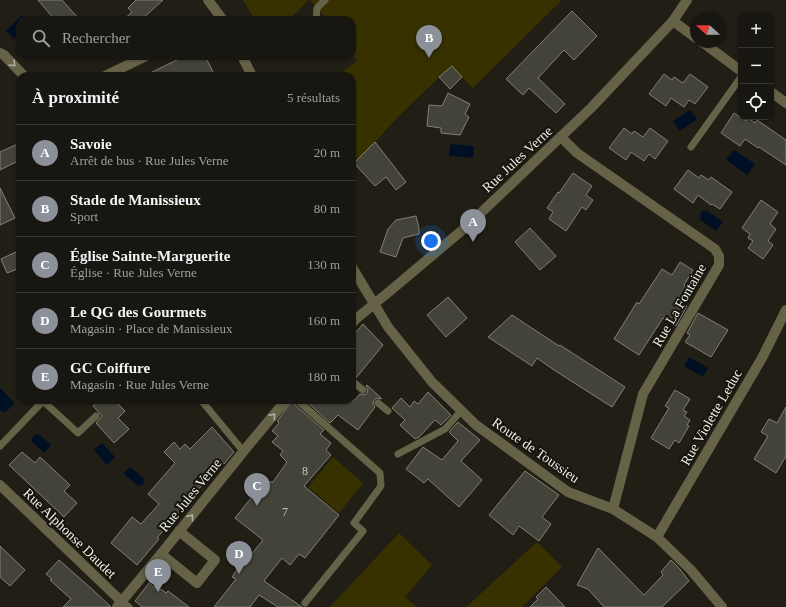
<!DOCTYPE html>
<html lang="fr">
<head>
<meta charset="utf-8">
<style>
  :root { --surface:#181610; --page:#211f19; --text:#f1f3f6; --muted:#9f9f9f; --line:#363530; --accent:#8c9099 }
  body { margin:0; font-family:"Times New Roman",serif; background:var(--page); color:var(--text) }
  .controls { position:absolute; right:12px; top:12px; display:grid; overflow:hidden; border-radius:8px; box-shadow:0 1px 3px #0004 }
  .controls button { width:36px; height:36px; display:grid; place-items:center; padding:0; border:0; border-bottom:1px solid var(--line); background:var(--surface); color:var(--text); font:20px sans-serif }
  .compass { position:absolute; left:690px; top:12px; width:36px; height:36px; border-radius:50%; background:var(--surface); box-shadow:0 1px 3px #0004; rotate:291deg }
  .you { position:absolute; left:431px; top:241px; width:14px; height:14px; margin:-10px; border:3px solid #fff; border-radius:50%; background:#1a73e8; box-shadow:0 0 0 6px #1a73e833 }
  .badge { display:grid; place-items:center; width:26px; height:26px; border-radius:50%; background:var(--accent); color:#fff; font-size:13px; font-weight:700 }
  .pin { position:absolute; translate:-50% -33px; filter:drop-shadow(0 1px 2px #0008) }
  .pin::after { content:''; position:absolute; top:21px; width:14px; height:12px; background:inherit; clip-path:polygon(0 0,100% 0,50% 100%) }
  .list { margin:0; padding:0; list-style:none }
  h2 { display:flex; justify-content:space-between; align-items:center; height:52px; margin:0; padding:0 16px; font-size:17px }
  h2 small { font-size:13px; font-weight:400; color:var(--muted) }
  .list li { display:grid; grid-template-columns:26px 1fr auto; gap:12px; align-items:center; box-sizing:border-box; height:56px; padding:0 16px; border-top:1px solid var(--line) }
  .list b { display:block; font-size:15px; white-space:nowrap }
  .list p { margin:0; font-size:13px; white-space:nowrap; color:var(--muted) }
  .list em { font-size:13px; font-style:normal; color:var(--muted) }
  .icon { flex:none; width:22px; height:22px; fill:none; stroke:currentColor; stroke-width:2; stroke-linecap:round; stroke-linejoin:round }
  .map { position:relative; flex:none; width:786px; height:607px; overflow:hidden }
  .search { position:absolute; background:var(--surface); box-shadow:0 1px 3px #0004; left:16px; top:16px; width:340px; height:44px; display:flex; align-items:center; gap:10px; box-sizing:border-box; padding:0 14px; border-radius:12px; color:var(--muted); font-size:15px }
  .panel { position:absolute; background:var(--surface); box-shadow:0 1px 3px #0004; left:16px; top:72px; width:340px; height:332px; border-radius:12px }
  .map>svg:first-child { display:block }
  .green { fill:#373100 }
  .water { fill:#001024 }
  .building { fill:#444339; stroke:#828075 }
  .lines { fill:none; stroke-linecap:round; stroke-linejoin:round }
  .service { stroke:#656248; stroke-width:7 }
  .minor { stroke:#656248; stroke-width:10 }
  .oneway { stroke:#b1afa0 }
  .labels { text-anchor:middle; stroke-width:4; stroke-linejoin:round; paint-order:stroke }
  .number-label { font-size:12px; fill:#c4c3bc }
  .street-label { font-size:14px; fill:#efeee8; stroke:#16150c }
</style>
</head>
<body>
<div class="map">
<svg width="786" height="607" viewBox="0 0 786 607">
  <rect width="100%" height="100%" fill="#201e15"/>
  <g class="green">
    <polygon points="243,0 309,0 288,20 255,20"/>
    <polygon points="310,0 562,0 473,88 451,66 400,115 375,142 354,163 352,162 352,76 336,76 357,61 352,54 352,20 327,20 321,12"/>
    <polygon points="333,457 363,483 339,513 308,487"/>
    <polygon points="399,533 432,565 405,597 417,607 330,607"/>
    <polygon points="537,542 562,567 522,607 466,607"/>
  </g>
  <g class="water">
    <polygon points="22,15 27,20 20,20 20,33 14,39 6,31"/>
    <polygon points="690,110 697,119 680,131 673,121"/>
    <polygon points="450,144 474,146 473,158 449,156"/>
    <polygon points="734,150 755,164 747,175 726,160"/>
    <polygon points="706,210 723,222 716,231 699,219 701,217 700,214 702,211 705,211"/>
    <polygon points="689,357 708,368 703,377 684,366"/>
    <polygon points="0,388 15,403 7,411 3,412 0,410"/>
    <path d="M39,434L51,445L50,447L44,453L32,442C31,437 34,434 39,434Z"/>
    <polygon points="102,443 115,457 107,465 94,450"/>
    <polygon points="130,467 144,479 143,485 138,486 123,473"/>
  </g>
  <g class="building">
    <polygon points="38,0 62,0 80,20 55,20"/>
    <polygon points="136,0 163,0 141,20 123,20 132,12 128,8"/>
    <polygon points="572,11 597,36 574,60 564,50 538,78 565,104 556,113 529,88 523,95 506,79"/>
    <polygon points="185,56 205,56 215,76 144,76"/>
    <polygon points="452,66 462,77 450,89 439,77"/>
    <polygon points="664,74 672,80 674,77 683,83 690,74 708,87 695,104 689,100 684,107 671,98 666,106 649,94"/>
    <polygon points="448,93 470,104 465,114 469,117 460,135 441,133 441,128 427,126 429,105 442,106"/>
    <polygon points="734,113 746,121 748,118 755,123 757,120 786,140 786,165 759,147 758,148 745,139 740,146 721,133"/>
    <polygon points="624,128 632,134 634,131 643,137 650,128 668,141 655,159 649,154 644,161 631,152 626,160 609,148"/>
    <polygon points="375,142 406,182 396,190 386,177 375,186 354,163"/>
    <polygon points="20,143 20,160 0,170 0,152"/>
    <polygon points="688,170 699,178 701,175 709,180 711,177 732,192 720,209 712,204 711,205 698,195 693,203 674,189"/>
    <polygon points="573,173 592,186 586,195 593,200 586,210 582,207 566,231 549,219 553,212 547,208 558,192 559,193"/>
    <polygon points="0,188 15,218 0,225"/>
    <polygon points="761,200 778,212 770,224 776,229 768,241 773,245 763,259 748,248 753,241 748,238 750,234 742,228"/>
    <polygon points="416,216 419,228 419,234 403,238 396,257 380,252 388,229 396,220"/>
    <polygon points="530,228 556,256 540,270 515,242"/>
    <polygon points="20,250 20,268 7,273 1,259"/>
    <polygon points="680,262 693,270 684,285 688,288 679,302 687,306 676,326 663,318 639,355 614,339 637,302 639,304 662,269 672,275"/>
    <polygon points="448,297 467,318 446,337 427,315"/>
    <polygon points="698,313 728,330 711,357 685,342 690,335 687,333"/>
    <polygon points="512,315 559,346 560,345 625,387 612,407 554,370 537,358 532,366 488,337"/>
    <polygon points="363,324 383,345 356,378 352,376 352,337"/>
    <polygon points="367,385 381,398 381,399 377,398 374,400 373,404 375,407 358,430 338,415 330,423 305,400 355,400 360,394 364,395 367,393 368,389 366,386"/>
    <polygon points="675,390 690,399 683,410 687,412 684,416 690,420 687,425 689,426 679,443 675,440 669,449 651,438 669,408 665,406"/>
    <polygon points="428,392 451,415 441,425 435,420 419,437 415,439 400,425 405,420 392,408 401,398 410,407 414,401 418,404"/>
    <polygon points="99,400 114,400 125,411 118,418 129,429 114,443 96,423 102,416 93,406"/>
    <polygon points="292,401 294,404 324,430 320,434 331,443 326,450 331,455 304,486 339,515 305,558 299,554 290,565 282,558 264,581 302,607 278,607 259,595 250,607 214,607 236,579 232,577 240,565 241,567 263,540 235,518 264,482 273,482 287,462 280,455 283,451 272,442 278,436 272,431 279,423 277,421"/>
    <polygon points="786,407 786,456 776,473 754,459 768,436 761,432 769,419 777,423"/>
    <polygon points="458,422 480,440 461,461 482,480 459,507 428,479 424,483 406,469 423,447 442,460 458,441 449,432"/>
    <polygon points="212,427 234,452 224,464 223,463 193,495 157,538 159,539 137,565 111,543 132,517 141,524 159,504 148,494 175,463 164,452 174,442 180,449 185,444 190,449"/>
    <polygon points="22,452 35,463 40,457 70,485 64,491 77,503 64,517 9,465"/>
    <polygon points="525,471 559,495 542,517 551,524 539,541 519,526 513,535 489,515"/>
    <polygon points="0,546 25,570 10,586 0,577"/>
    <polygon points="598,548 644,595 663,575 661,572 671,560 679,568 689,581 662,607 604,607 588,589 577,585"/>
    <polygon points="59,560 93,590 111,607 63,607 71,599 50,580 52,579 46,574"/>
    <polygon points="149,583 159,591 161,589 166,593 168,591 189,607 142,607 135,601"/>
    <polygon points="546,587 547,588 565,607 530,607 538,599 536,597"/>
  </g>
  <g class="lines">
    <g class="service">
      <polyline points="316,20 317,8 325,0"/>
      <polyline points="691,147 741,77"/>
      <polyline points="352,381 363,390"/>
      <polyline points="42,400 78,433 96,416"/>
      <polyline points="201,400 243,451"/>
      <polyline points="297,400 380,473 381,486 354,523 363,531 305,603"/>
      <polyline points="378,403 388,411"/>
      <polyline points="0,446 43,401"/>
      <polyline points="398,454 445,429 461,411"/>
      <polyline points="121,601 129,607"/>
    </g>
    <g class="minor">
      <polyline points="208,0 223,20"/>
      <polyline points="673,21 696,38"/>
      <polyline points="702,42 741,71"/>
      <polyline points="0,53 4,55 24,76"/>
      <polyline points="242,56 252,76"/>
      <polyline points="105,76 146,56"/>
      <polyline points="771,92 786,103"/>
      <polyline points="561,137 577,153 715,249 719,256 719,265 643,394 613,509"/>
      <polyline points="352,267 388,327 432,382 476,425 568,492 613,509 657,537 691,570 722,607"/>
      <polyline points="352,323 357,318 390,291 466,227 591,108 673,21 687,0"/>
      <polyline points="0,485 121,601"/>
      <polyline points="657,537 762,358 786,310"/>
      <polyline points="161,554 197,583 215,560 179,531"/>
      <polyline points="117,607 161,554 247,447 286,400"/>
    </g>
  </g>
  <defs><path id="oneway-chevron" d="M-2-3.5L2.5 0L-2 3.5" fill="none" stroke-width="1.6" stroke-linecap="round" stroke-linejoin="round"/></defs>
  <g class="oneway">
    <use href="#oneway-chevron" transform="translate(13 64) rotate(46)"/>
    <use href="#oneway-chevron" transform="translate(273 416) rotate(-49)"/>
    <use href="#oneway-chevron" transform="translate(191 517) rotate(-51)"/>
  </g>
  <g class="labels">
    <g class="number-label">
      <text x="305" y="475">8</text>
      <text x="285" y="516">7</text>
    </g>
    <g class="street-label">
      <text transform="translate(517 159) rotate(-43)" y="5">Rue Jules Verne</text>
      <text transform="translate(679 305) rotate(-60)" y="5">Rue La Fontaine</text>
      <text transform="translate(711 417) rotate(-60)" y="5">Rue Violette Leduc</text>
      <text transform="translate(536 450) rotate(35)" y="5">Route de Toussieu</text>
      <text transform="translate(190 495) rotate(-51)" y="5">Rue Jules Verne</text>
      <text transform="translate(70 533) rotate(44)" y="5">Rue Alphonse Daudet</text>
    </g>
  </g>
</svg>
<div class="controls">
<button>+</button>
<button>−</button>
<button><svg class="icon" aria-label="locate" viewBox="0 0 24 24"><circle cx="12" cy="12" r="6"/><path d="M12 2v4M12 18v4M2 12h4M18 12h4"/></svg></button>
</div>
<svg class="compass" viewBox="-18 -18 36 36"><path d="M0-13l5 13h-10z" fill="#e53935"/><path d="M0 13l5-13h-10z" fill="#9f9f9f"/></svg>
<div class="you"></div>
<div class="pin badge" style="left:473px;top:242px">A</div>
<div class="pin badge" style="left:429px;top:58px">B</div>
<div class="pin badge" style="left:257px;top:506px">C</div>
<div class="pin badge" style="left:239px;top:574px">D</div>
<div class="pin badge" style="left:158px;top:592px">E</div>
<div class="search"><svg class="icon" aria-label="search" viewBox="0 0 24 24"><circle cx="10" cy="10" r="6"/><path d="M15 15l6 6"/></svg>Rechercher</div>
<section class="panel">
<h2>À proximité<small>5 résultats</small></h2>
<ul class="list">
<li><span class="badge">A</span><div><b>Savoie</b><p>Arrêt de bus · Rue Jules Verne</p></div><em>20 m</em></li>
<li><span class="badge">B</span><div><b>Stade de Manissieux</b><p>Sport</p></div><em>80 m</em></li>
<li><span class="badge">C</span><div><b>Église Sainte-Marguerite</b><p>Église · Rue Jules Verne</p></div><em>130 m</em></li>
<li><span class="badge">D</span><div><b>Le QG des Gourmets</b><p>Magasin · Place de Manissieux</p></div><em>160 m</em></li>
<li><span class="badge">E</span><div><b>GC Coiffure</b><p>Magasin · Rue Jules Verne</p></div><em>180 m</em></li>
</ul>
</section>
</div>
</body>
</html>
